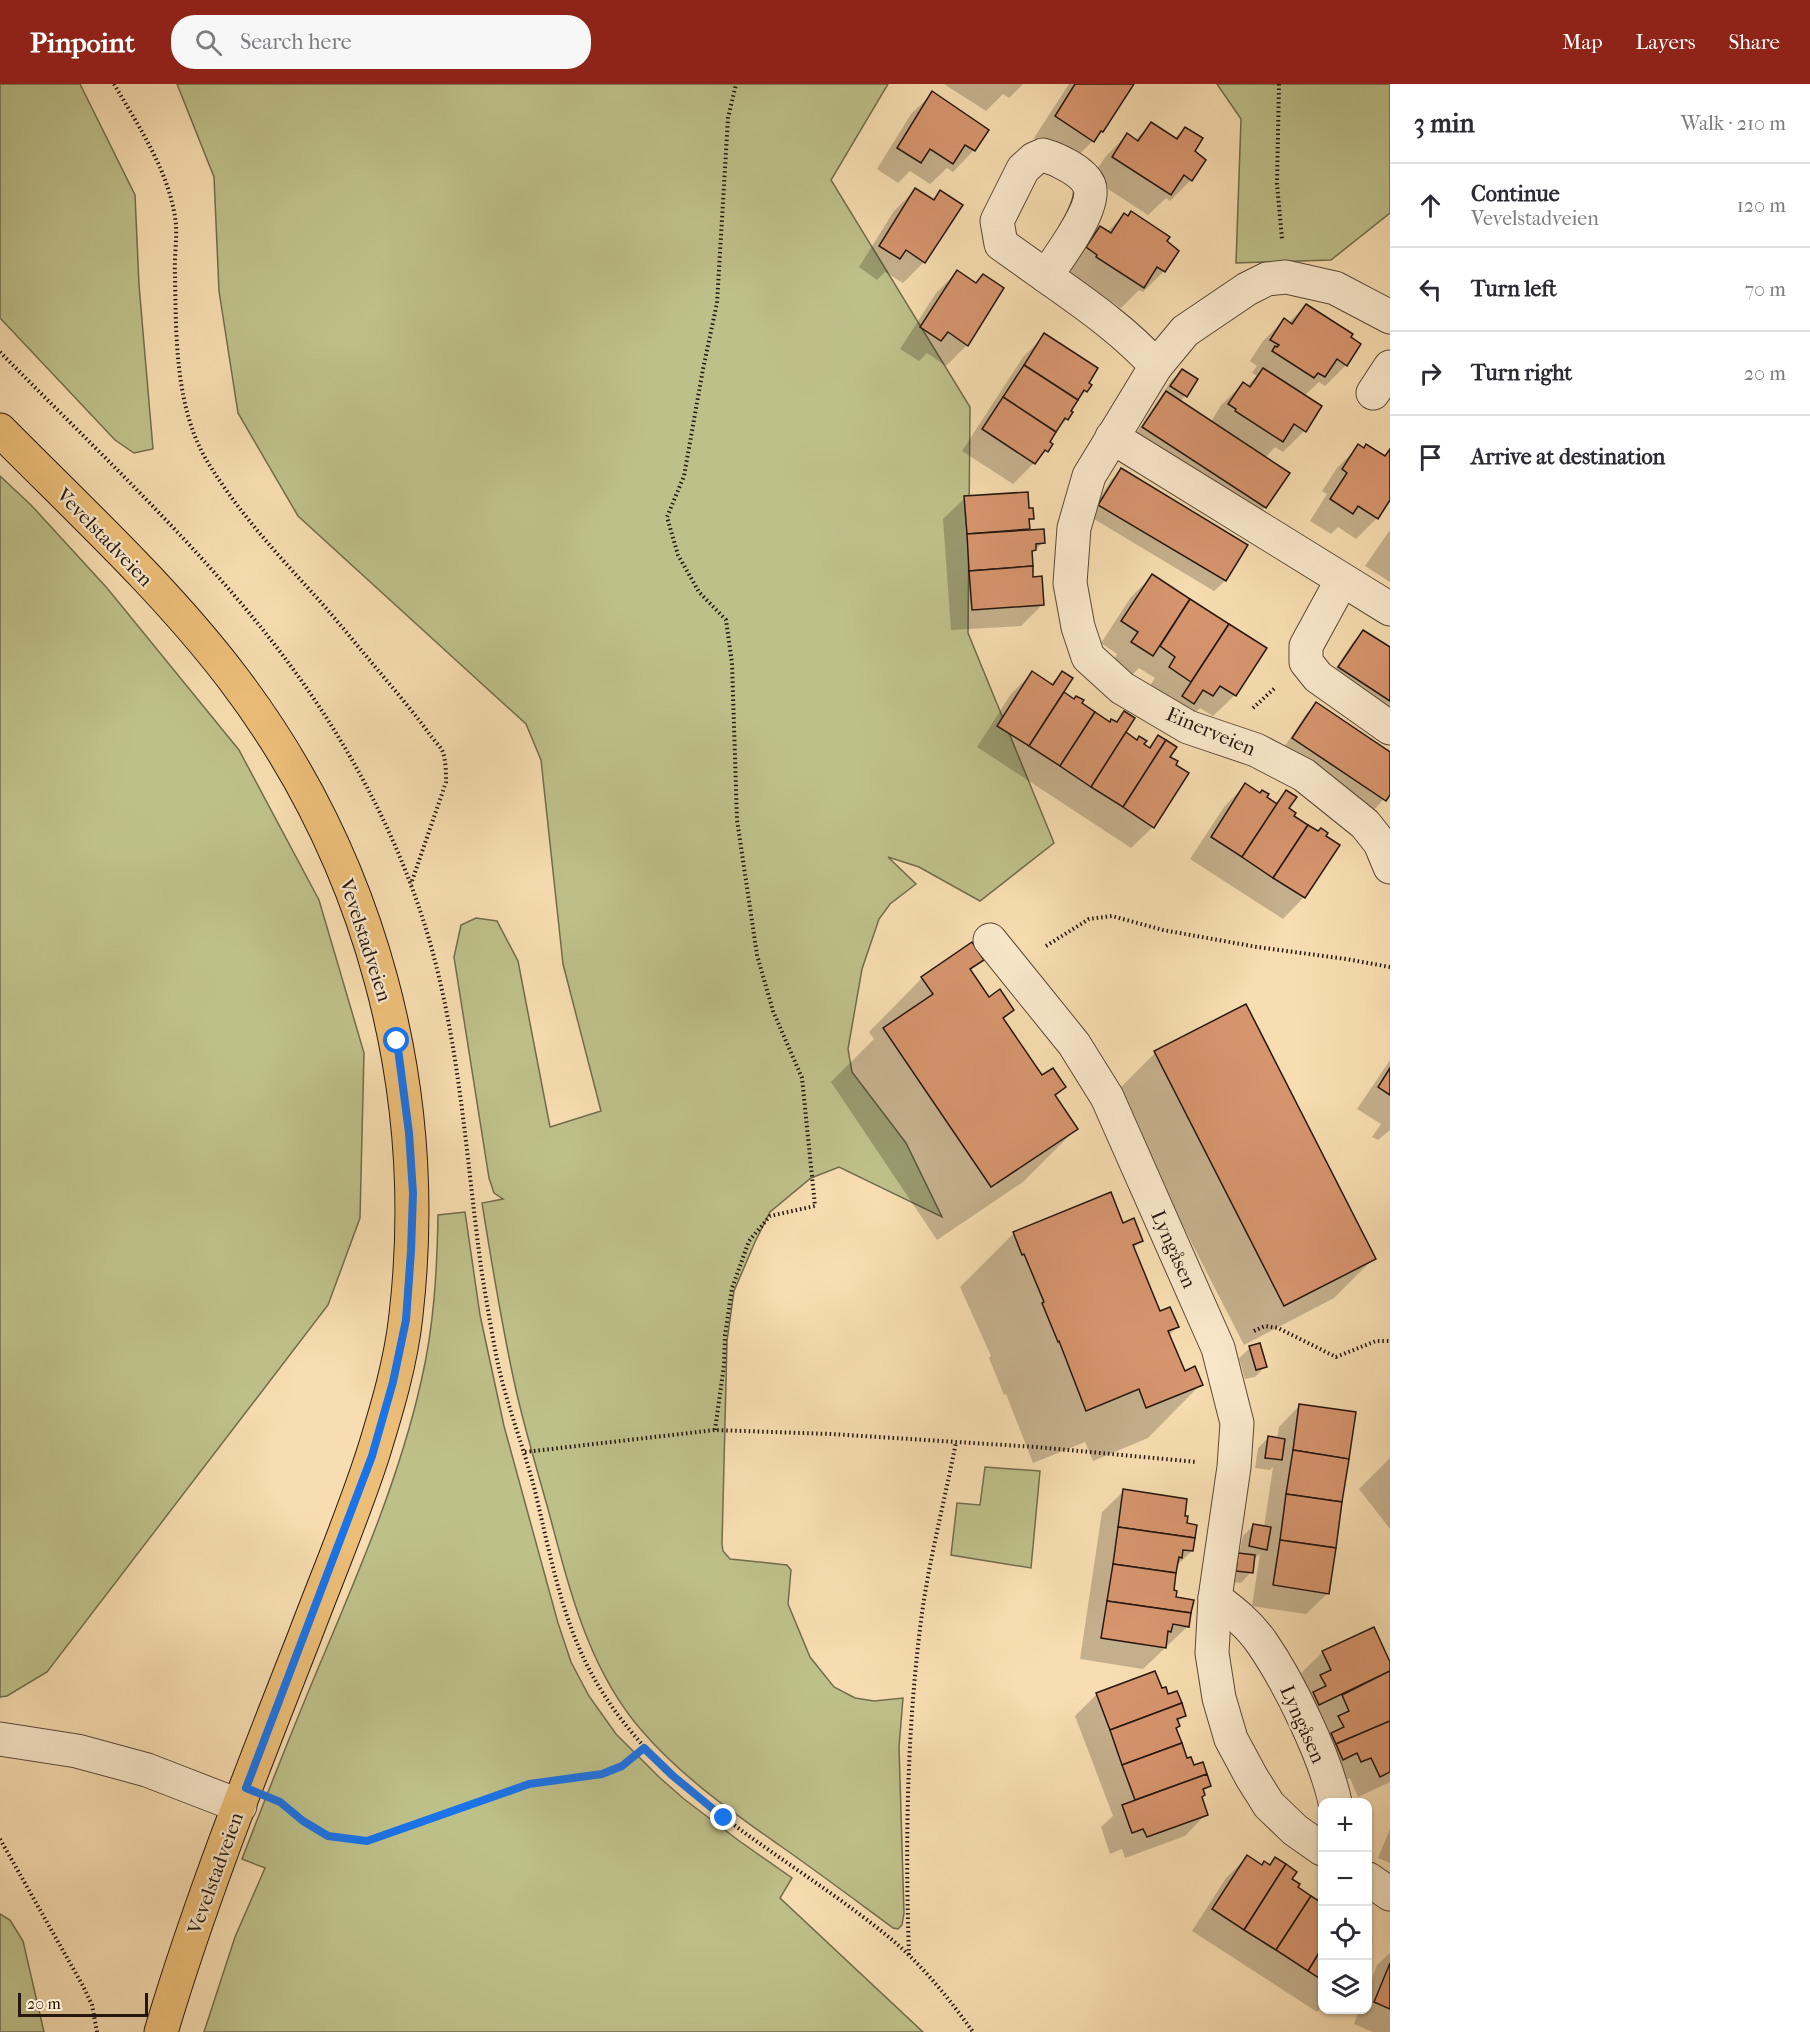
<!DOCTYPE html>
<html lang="en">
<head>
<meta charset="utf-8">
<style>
  :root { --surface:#fff; --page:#f7f7f7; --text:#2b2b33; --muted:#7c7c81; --line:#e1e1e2; --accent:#8f2418 }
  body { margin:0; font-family:"IM FELL French Canon",serif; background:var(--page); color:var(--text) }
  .controls { position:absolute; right:18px; bottom:18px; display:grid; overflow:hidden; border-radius:12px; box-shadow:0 2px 4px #0004 }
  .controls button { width:54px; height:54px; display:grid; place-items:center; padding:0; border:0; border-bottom:2px solid var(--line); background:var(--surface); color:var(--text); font:30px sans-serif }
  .scale { position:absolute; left:18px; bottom:15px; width:130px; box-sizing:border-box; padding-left:6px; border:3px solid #25170f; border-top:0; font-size:16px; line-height:21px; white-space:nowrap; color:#25170f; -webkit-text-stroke:4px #fae9cc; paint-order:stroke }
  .stop { position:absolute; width:18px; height:18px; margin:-14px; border:4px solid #1a73e8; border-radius:50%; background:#fff }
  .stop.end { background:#1a73e8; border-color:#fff; box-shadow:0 2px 6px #0008 }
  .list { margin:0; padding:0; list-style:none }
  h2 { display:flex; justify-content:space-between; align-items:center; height:78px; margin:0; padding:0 24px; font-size:26px }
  h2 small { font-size:20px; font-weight:400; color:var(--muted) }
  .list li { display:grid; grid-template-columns:39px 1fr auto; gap:18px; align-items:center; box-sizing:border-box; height:84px; padding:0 24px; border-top:2px solid var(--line) }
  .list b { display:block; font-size:22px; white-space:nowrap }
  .list p { margin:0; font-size:20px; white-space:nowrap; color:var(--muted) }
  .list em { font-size:20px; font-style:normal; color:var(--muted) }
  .icon { flex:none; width:33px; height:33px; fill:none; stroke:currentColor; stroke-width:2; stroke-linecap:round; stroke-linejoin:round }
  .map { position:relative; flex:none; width:1390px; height:1948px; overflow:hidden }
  header { display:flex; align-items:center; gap:36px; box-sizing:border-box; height:84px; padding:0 30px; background:var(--accent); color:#fff }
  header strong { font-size:28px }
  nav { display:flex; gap:33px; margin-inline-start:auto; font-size:21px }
  .search { width:420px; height:54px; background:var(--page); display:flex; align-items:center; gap:15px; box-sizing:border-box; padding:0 21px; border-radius:24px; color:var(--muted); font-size:22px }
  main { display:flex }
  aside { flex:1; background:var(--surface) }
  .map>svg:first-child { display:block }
  .green { fill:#bec08a; stroke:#726c4c; stroke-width:1.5 }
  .shadow { fill:#0003 }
  .building { fill:#d7956e; stroke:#25170f; stroke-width:1.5 }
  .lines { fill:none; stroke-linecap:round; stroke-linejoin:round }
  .minor-casing { stroke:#5a4838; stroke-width:35 }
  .major-casing { stroke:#25170f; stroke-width:35 }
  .path { stroke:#25170f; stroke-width:4; stroke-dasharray:1.5 3; stroke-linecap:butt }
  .minor { stroke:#fae9cc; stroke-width:33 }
  .major { stroke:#ecbe78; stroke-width:33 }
  .route { stroke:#1a73e8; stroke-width:8 }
  .labels { text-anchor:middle; stroke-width:4.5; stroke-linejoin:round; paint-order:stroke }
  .street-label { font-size:20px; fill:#25170f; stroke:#fae9cc }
</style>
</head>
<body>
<header>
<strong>Pinpoint</strong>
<div class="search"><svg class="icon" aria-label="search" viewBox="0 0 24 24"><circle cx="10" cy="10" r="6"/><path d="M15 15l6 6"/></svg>Search here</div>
<nav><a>Map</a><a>Layers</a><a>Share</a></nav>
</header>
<main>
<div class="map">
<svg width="1390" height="1948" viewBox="0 0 1390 1948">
  <rect width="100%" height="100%" fill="#f7ddb1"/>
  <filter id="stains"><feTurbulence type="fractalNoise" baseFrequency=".00333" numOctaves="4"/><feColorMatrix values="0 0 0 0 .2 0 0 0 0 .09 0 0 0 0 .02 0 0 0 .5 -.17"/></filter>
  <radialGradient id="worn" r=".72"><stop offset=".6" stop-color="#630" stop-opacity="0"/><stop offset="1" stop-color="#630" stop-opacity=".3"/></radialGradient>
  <g class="green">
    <polygon points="0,0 80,0 135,111 139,201 153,365 134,369 115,356 0,234"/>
    <path d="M177,0H888L831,96L970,323L968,549L1054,759L980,817L919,783L888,773L916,800L890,820L879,835L862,885L848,965L852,988L906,1059L942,1133L839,1083L811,1094L770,1128L755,1158L734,1207L727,1257L722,1460L723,1467L730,1475L787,1481L791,1486L788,1520L810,1573L834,1603L855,1614L874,1617L903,1614L899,1663L904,1829L902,1841L898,1845L893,1844C855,1816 818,1788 779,1761C731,1727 682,1693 643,1648C588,1586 569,1503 548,1425C537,1385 525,1346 516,1306C502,1244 492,1181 482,1119L503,1115L494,1109L489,1094L454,873L461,841L476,834L497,837L518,877L550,1043L601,1027L563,880L541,676L526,640L298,432L238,329L219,207L214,93Z"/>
    <polygon points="1217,0 1390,0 1390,129 1331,176 1236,179 1241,35"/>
    <polygon points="0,392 31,421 107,504 239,666 319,816 364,969 360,1134 328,1221 47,1588 7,1612 0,1613"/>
    <path d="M465,1128L480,1231L504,1342L558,1539L571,1578L589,1612L616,1650L659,1693L684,1715L738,1756L792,1794L780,1814L923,1948H204L235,1853L265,1784L242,1775C269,1705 296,1636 325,1568C362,1480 400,1391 421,1298C434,1243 437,1187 438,1131Z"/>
    <polygon points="985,1383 1040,1387 1031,1484 951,1471 957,1419 980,1421"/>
    <polygon points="0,1830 10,1836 23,1857 44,1948 0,1948"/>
  </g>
  <g class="shadow">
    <polygon points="944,0 1023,0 1009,14 1003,10 986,27"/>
    <polygon points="1069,0 1132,0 1102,47 1072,78 1034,54"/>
    <polygon points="933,9 974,66 953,88 947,84 930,100 910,87 898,99 877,85 911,30"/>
    <polygon points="1151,40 1174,55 1185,44 1193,67 1191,96 1170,117 1166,114 1148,131 1091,94 1106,72 1127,51 1135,56"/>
    <polygon points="915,106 932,117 941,108 924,178 903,199 885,188 877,196 859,183 894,127"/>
    <polygon points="1124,131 1165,157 1164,187 1143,208 1139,206 1121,224 1076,194 1077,193 1065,185 1079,165 1100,144 1107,148"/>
    <polygon points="957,188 975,200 983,191 967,261 946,282 927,269 919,277 900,265 936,209"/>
    <polygon points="1306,221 1346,281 1325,302 1319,298 1304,312 1320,323 1304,347 1283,368 1275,363 1265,374 1265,423 1255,434 1133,354 1171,297 1182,287 1196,296 1180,318 1211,338 1221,321 1243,300 1247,302 1257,292 1252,289 1257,282 1250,277 1263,257 1284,236 1288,239"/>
    <polygon points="1045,251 1090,302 1074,320 1067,335 1055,347 1048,358 1046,367 1013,400 962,367 1023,273"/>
    <polygon points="1359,362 1384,373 1390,366 1390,413 1377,434 1356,455 1338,443 1331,450 1310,437 1327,410 1322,407 1337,384"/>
    <polygon points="1121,386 1246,461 1225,497 1214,507 1089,432 1111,396"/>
    <polygon points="965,414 1028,426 1032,434 1028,438 1029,447 1043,458 1031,471 1032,494 1042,521 1021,542 951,546 943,435"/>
    <polygon points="1390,446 1390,498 1365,482"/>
    <polygon points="1152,492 1265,565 1235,611 1213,632 1200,624 1191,632 1148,605 1155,594 1139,584 1131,592 1111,580 1117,570 1101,559 1131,513"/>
    <polygon points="1363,548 1390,565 1390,634 1329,594 1353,558"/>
    <polygon points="1062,588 1062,608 1109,639 1115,639 1125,629 1124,649 1147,664 1159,653 1168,673 1153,743 1131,764 977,663 1011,610 1032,589 1050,601"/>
    <polygon points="1317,620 1390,669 1390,708 1374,726 1283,665 1306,630"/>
    <polygon points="1245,701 1274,720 1286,708 1287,725 1292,732 1324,753 1304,813 1283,835 1190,775 1224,723"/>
    <polygon points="982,875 970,887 989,915 1013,926 1003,936 1041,993 1064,1003 1055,1013 1076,1045 1023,1098 937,1156 831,998 874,955 869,948 922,894"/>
    <polygon points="1245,922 1374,1174 1334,1214 1244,1261 1115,1009 1155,969"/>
    <polygon points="1390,976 1390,1046 1378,1056 1372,1053 1381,1040 1357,1025"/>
    <polygon points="1123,1140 1141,1156 1133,1165 1159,1229 1177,1243 1168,1252 1184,1289 1201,1300 1148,1354 1093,1377 1085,1358 1033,1379 1006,1310 1004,1311 989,1274 991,1272 960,1203 1014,1149"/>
    <polygon points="1250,1264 1265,1283 1255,1293 1245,1295 1239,1274"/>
    <polygon points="1300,1321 1328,1509 1306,1530 1252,1522 1260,1470 1253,1475 1251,1488 1241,1499 1226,1497 1239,1470 1243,1452 1253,1442 1264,1444 1273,1383 1270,1386 1255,1384 1258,1364 1268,1354 1277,1355 1279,1343"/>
    <polygon points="1390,1374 1390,1445 1359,1405"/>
    <polygon points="1124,1407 1183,1433 1192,1467 1176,1482 1172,1508 1188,1542 1143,1585 1080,1575 1102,1428"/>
    <polygon points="1373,1545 1390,1582 1390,1698 1358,1713 1350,1694 1340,1698 1300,1614 1308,1605 1301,1589 1323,1568"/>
    <polygon points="1161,1606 1184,1632 1177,1639 1175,1645 1187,1676 1194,1683 1202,1680 1209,1702 1203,1708 1200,1714 1206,1730 1185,1752 1125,1774 1122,1765 1110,1770 1101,1743 1113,1732 1075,1632 1097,1610"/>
    <polygon points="1390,1745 1390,1779 1378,1774"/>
    <polygon points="1247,1773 1261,1782 1269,1782 1275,1775 1296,1804 1322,1821 1322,1922 1317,1928 1192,1847 1226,1794"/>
    <polygon points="1368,1849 1373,1853 1368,1861"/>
    <polygon points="1390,1869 1390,1948 1373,1948 1354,1940 1359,1926 1368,1926 1368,1906 1377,1881"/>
  </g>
  <g class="building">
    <polygon points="1075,0 1134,0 1103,48 1101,47 1094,58 1055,32"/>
    <polygon points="932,7 989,46 975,67 965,61 953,80 930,65 921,79 897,64"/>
    <polygon points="1151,38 1177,55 1185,43 1203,54 1195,67 1206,76 1192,97 1184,91 1171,111 1112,73 1127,49 1138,57"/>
    <polygon points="915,104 934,116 940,106 963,121 925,179 906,166 900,175 879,162"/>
    <polygon points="1131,127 1170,153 1167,157 1179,167 1165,188 1157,183 1144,204 1096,173 1097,171 1086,163 1100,142 1111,149 1124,129 1128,132"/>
    <polygon points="957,186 976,199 983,190 1004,204 968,262 948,248 941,257 920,243"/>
    <polygon points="1306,220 1353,250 1351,253 1361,260 1347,282 1337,275 1325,293 1318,289 1314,294 1272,267 1275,262 1277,263 1279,261 1270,256 1284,234 1292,240"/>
    <polygon points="1044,249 1098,284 1089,299 1092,301 1087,308 1084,306 1078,316 1024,281"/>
    <polygon points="1024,281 1078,316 1071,327 1073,328 1068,336 1065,334 1056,348 1003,313"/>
    <polygon points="1263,284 1322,322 1306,348 1294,340 1283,358 1235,327 1236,325 1228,320 1243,298 1250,303"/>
    <polygon points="1182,285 1198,295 1187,313 1170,302"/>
    <polygon points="1166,307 1290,389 1266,424 1142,343"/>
    <polygon points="1003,313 1056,348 1050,358 1053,360 1048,368 1045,366 1035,380 982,345"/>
    <polygon points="1358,360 1364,364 1366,360 1385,372 1390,365 1390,416 1378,435 1358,422 1353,430 1330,415 1347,389 1342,385"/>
    <polygon points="1121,384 1248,461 1226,497 1098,421"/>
    <polygon points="1028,408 1029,424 1033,424 1034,435 1029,435 1030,445 967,450 964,412"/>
    <polygon points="1044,445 1045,459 1036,460 1036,466 1032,467 1033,482 969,487 967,450"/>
    <polygon points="1033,482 1033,493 1042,492 1044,521 972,526 969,487"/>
    <polygon points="1152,490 1190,515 1153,572 1131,558 1138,548 1121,537"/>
    <polygon points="1190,515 1229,540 1191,598 1169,583 1175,573 1160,562"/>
    <polygon points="1229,540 1267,564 1236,612 1220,602 1213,612 1203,606 1194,620 1182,612"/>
    <polygon points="1363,546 1390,563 1390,617 1338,583"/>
    <polygon points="1032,587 1053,601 1062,587 1073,594 1029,662 997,642"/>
    <polygon points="1064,608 1074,615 1076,612 1084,616 1082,619 1095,628 1060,682 1029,662"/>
    <polygon points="1316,618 1390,668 1390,711 1386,717 1292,654"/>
    <polygon points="1124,627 1135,634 1091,703 1060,682 1095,628 1110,638 1111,635 1117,638"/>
    <polygon points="1126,648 1137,656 1139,652 1147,657 1144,660 1150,664 1158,651 1166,656 1123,723 1091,703"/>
    <polygon points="1166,656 1177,663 1170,673 1178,677 1176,681 1189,689 1154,744 1123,723"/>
    <polygon points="1245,699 1260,709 1262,706 1269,710 1267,713 1277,720 1242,773 1211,753"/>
    <polygon points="1286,706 1297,713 1289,724 1296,729 1294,732 1308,741 1273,794 1242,773"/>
    <polygon points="1308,741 1318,747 1321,744 1328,749 1326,752 1340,761 1305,814 1273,794"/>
    <polygon points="972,858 984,876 970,885 989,913 1000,905 1014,926 1003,934 1042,991 1053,984 1066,1003 1055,1011 1078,1045 991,1103 883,944 933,910 921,893"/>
    <polygon points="1246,920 1376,1175 1284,1222 1154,967"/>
    <polygon points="1390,984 1390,1011 1378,1003"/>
    <polygon points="1111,1108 1123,1139 1134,1134 1143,1157 1133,1161 1160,1227 1170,1223 1179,1243 1168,1247 1185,1287 1195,1282 1203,1301 1146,1324 1139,1305 1086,1327 1059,1257 1058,1258 1042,1219 1044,1218 1024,1170 1022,1171 1013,1148"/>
    <polygon points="1260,1259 1267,1283 1256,1286 1249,1262"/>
    <polygon points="1299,1320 1356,1328 1349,1375 1293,1366"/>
    <polygon points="1268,1352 1285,1355 1282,1376 1265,1374"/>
    <polygon points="1293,1366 1349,1375 1342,1418 1286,1410"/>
    <polygon points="1123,1405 1187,1415 1185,1432 1188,1432 1187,1439 1197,1441 1195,1454 1118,1443"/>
    <polygon points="1286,1410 1342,1418 1336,1464 1280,1456"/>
    <polygon points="1253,1440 1271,1443 1267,1466 1249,1462"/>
    <polygon points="1118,1443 1195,1454 1193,1467 1183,1466 1182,1474 1179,1473 1176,1489 1113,1480"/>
    <polygon points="1280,1456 1336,1464 1329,1510 1273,1501"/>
    <polygon points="1238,1469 1255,1471 1253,1489 1236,1487"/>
    <polygon points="1113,1480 1176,1489 1174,1506 1177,1507 1176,1513 1194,1516 1191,1529 1107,1517"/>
    <polygon points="1107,1517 1191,1529 1189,1543 1173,1540 1171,1548 1168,1547 1166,1564 1101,1554"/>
    <polygon points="1374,1543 1390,1578 1390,1587 1319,1621 1313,1608 1326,1602 1320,1591 1331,1586 1322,1567"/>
    <polygon points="1155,1587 1162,1604 1166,1603 1168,1610 1177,1607 1182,1619 1110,1646 1096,1609"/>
    <polygon points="1390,1587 1390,1637 1336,1660 1331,1649 1344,1643 1338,1632 1349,1627 1342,1611"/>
    <polygon points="1182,1619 1186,1632 1177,1635 1180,1642 1176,1644 1182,1659 1122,1681 1110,1646"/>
    <polygon points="1390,1637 1390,1688 1380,1693 1371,1674 1361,1678 1357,1669 1343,1676 1336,1660"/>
    <polygon points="1182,1659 1187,1674 1191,1673 1194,1681 1203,1678 1207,1690 1135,1716 1122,1681"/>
    <polygon points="1207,1690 1211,1702 1203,1705 1205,1711 1202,1713 1208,1731 1147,1753 1143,1745 1132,1749 1122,1721"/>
    <polygon points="1247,1771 1262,1781 1264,1777 1270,1781 1275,1773 1286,1780 1244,1846 1212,1825"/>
    <polygon points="1286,1780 1297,1788 1292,1795 1300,1800 1298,1803 1311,1812 1276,1866 1244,1846"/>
    <polygon points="1311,1812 1322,1819 1322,1864 1308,1887 1276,1866"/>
    <polygon points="1322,1864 1322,1896 1308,1887"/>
    <polygon points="1390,1879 1390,1925 1374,1918"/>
  </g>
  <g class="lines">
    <defs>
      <g id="minor">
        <path d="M1043,71C1057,75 1083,87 1089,101C1098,122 1058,174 1046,192L1001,160L997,137L1023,85L1034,75Z"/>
        <path d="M1046,192C1084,219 1125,247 1156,282"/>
        <polyline points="1390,233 1335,204 1286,193 1267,195 1247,205 1185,247 1156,282 1089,392 1074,444 1070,499 1078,543 1088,573 1122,604 1188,643 1256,666 1304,691 1365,740 1380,759 1390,783"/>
        <polyline points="1373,309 1390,283"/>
        <polyline points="1112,353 1390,525"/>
        <polyline points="1342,496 1306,562 1306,578 1318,593 1390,644"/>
        <polyline points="990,856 1074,960 1107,1013 1218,1264 1237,1339 1234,1383 1215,1514 1212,1569 1219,1614 1231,1655 1252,1694 1269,1721 1295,1746 1322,1765"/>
        <path d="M1215,1514C1232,1527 1249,1540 1262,1559C1289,1598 1325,1672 1335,1718"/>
        <polyline points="0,1655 77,1667 147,1686 240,1722"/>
        <polyline points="1368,1795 1390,1810"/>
      </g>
      <path id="major" d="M0,346C79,426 164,504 232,593C371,775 432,1004 406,1231C401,1278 387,1325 373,1370C353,1432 327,1493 304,1554C253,1684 201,1814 161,1948"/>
    </defs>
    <use href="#minor" class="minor-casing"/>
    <use href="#major" class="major-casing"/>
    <g class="path">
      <path d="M114,0C139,43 171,90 176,141C177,157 174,174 175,191C176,252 175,323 207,377C238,428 278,471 318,515C340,540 361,566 382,591C398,610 414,629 428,648C432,654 438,660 442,666C446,675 446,688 446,698L411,800"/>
      <polyline points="1279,0 1277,100 1282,155"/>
      <path d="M0,268C92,362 190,453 271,556C348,654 409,768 438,889C462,988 468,1090 482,1190C487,1220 492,1251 498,1280C507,1322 524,1364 535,1407C549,1465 560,1527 587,1581C650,1706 781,1766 885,1850C919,1877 948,1913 973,1948"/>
      <polyline points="1253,624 1276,603"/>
      <polyline points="1046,862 1089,835 1112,832 1163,846 1257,863 1346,875 1390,883"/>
      <polyline points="1254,1247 1265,1242 1278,1244 1336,1273 1376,1257 1390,1257"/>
      <polyline points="715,1346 724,1281 725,1251 732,1204 749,1157 770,1132 815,1122 802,994 773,927 757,871 737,736 732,579 726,536 699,508 678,471 667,433 684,392 703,285 717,219 728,34 736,0"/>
      <polyline points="525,1368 715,1346 831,1350 1036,1363 1197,1378"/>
      <polyline points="282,1720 303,1737 328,1752 367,1757 529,1700 602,1690 622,1682 644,1664"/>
      <polyline points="0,1755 83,1902 92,1921 97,1948"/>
      <path d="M909,1871C905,1757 907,1642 922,1529C930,1472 945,1415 956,1358"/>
    </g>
    <use href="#minor" class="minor"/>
    <use href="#major" class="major"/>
  </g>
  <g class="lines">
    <polyline class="route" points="397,957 409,1049 413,1109 411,1167 406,1236 393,1298 372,1372 246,1704 280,1718 303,1737 328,1752 367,1757 529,1700 602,1690 622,1682 644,1664 673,1692 724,1734"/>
  </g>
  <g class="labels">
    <g class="street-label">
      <text transform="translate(105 453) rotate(46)" y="7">Vevelstadveien</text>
      <text transform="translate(1211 647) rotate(23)" y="7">Einerveien</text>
      <text transform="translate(366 856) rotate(72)" y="7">Vevelstadveien</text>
      <text transform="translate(1174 1165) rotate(66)" y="7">Lyngåsen</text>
      <text transform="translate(1303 1640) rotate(66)" y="7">Lyngåsen</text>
      <text transform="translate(215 1789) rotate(-70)" y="7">Vevelstadveien</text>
    </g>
  </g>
  <rect width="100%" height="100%" filter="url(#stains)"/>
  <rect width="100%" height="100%" fill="url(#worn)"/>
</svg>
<div class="controls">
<button>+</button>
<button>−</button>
<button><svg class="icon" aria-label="locate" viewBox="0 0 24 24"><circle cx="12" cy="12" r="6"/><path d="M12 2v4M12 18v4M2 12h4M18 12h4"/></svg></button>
<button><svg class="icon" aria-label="layers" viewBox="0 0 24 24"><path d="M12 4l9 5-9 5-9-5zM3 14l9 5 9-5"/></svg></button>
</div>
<div class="scale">20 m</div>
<div class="stop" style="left:397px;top:957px"></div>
<div class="stop end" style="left:724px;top:1734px"></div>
</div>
<aside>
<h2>3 min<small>Walk · 210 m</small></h2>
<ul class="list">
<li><svg class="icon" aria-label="ahead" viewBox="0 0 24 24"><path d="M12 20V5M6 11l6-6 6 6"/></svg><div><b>Continue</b><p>Vevelstadveien</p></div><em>120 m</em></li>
<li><svg class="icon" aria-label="left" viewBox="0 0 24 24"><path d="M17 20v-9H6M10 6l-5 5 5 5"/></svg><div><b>Turn left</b></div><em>70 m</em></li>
<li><svg class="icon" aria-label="right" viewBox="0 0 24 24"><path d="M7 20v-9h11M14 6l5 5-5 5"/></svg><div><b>Turn right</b></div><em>20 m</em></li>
<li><svg class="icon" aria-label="arrive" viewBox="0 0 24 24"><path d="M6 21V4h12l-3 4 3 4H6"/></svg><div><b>Arrive at destination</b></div></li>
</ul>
</aside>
</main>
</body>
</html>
